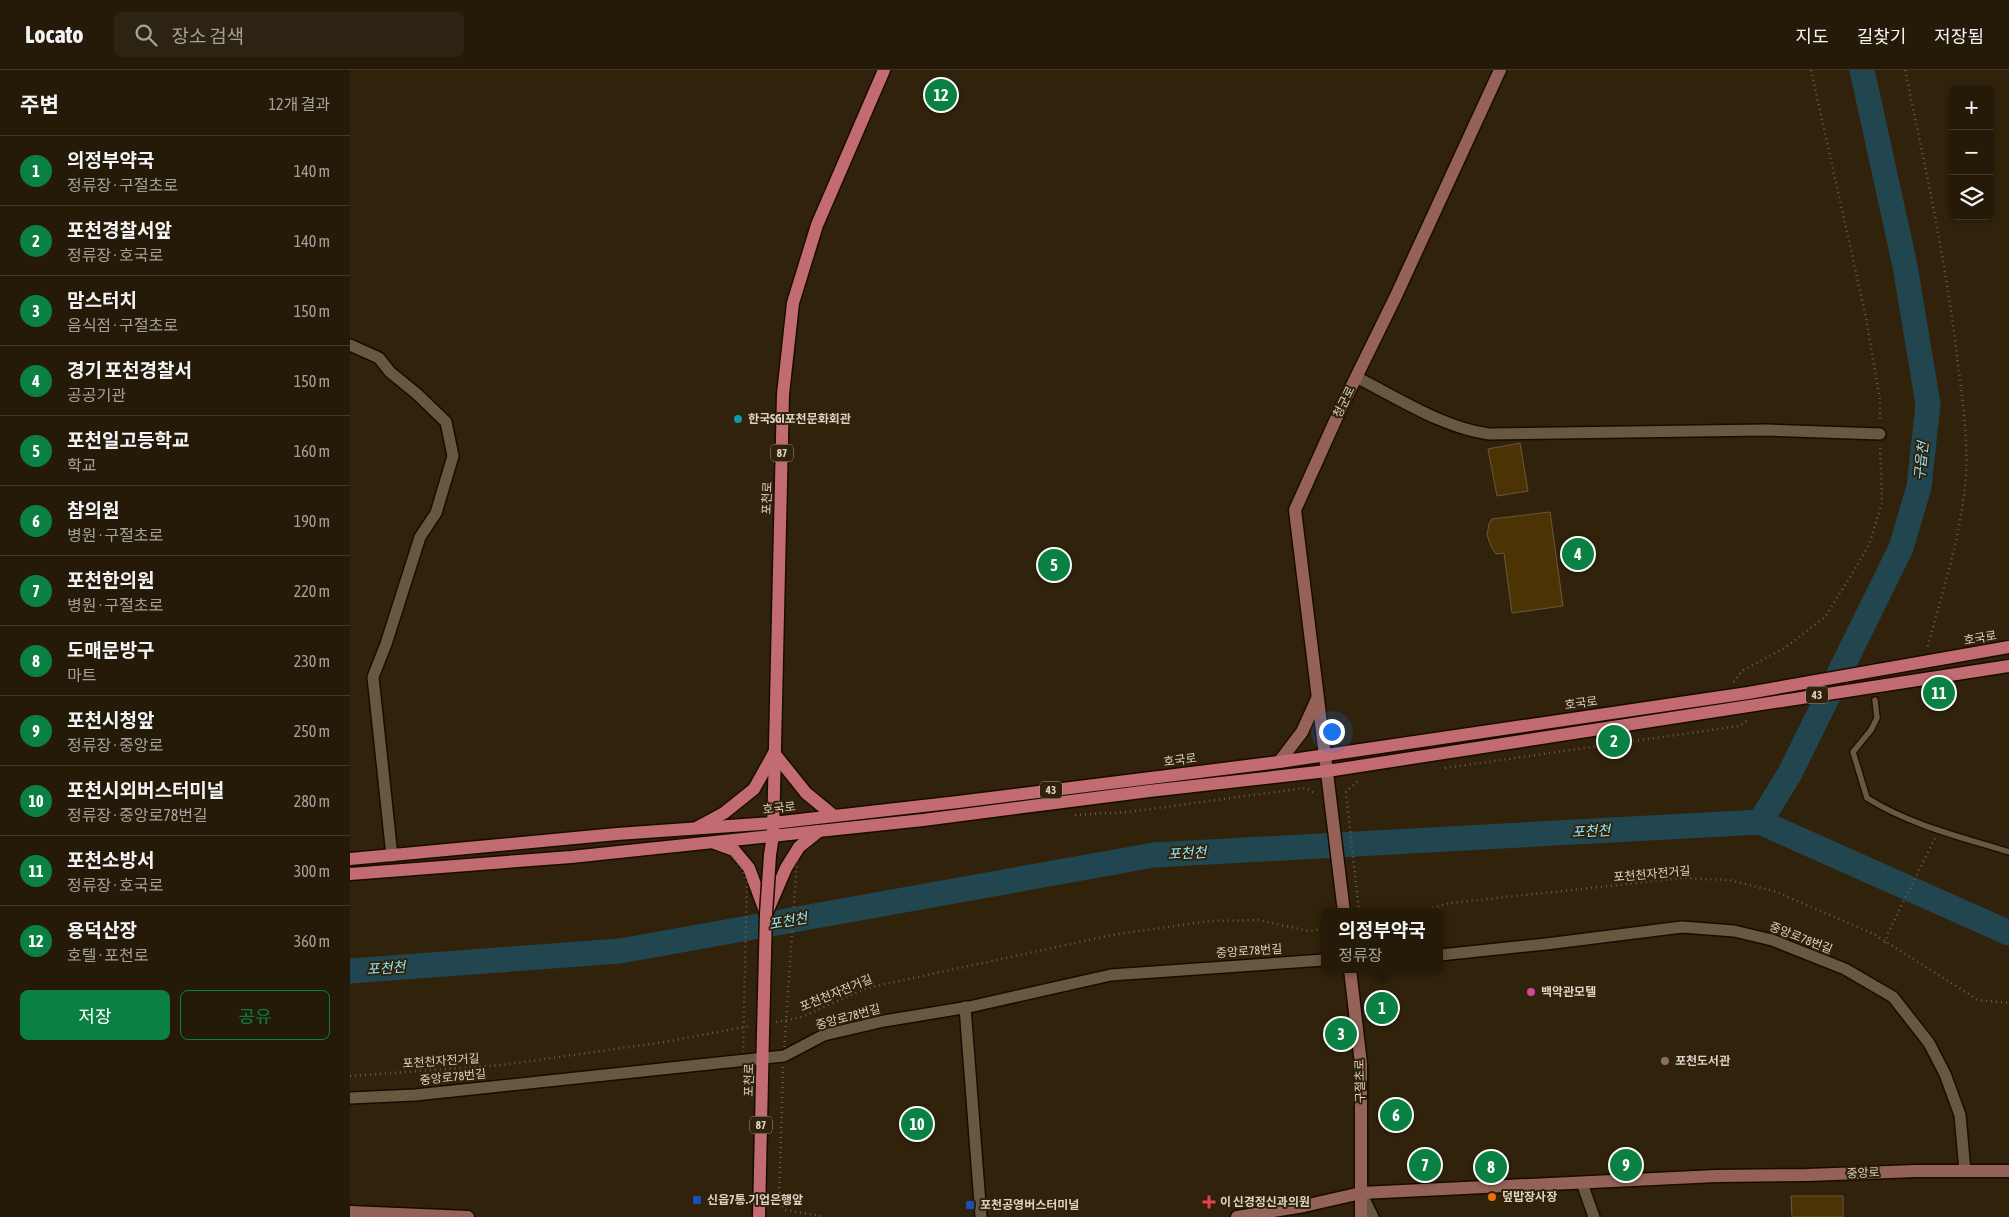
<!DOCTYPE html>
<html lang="ko">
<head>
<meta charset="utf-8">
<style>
  :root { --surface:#251a08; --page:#2d2312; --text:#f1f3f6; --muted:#a3a19c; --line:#423829; --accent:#0b8043 }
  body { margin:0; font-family:"Asap Condensed","Noto Sans KR",sans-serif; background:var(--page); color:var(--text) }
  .controls { position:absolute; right:15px; top:15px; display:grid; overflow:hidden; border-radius:8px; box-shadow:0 2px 8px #0003 }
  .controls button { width:45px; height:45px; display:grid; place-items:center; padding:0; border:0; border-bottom:1px solid var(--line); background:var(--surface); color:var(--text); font:25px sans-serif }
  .you { position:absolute; left:981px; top:661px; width:18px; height:18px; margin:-12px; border:4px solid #fff; border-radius:50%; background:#1a73e8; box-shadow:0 0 0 8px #1a73e833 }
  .badge { display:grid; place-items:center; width:32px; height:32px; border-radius:50%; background:var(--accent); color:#fff; font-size:16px; font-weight:700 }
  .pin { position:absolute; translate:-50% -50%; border:2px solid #fff; box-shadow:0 1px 5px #0006 }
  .popup { position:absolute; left:971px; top:838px; width:122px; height:65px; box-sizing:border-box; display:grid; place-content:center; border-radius:8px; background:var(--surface); filter:drop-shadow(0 1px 4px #0005); font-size:16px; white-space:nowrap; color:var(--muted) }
  .popup b { font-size:19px; color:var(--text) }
  .popup::after { content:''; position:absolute; left:50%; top:100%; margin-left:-10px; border:10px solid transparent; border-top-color:var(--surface) }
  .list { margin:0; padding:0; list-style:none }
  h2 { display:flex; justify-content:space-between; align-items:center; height:65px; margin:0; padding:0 20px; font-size:21px }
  h2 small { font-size:16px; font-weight:400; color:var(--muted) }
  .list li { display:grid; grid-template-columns:32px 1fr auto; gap:15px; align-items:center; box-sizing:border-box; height:70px; padding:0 20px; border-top:1px solid var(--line) }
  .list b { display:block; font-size:19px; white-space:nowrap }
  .list p { margin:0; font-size:16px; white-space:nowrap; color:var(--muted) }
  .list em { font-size:16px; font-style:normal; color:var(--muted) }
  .actions { display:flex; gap:10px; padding:15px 20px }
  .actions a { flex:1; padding:11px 0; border:1px solid var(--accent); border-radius:8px; text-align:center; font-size:18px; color:var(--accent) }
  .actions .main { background:var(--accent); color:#fff }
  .icon { flex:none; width:28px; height:28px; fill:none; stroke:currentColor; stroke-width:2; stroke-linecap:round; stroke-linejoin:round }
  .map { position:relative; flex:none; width:1659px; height:1147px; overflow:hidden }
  header { display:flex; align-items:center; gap:30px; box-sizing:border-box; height:70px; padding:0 25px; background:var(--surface); border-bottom:1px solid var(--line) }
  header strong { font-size:24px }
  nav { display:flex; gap:28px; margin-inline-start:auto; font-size:18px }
  .search { width:350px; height:45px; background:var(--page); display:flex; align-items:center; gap:12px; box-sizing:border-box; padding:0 18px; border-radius:8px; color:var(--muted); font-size:19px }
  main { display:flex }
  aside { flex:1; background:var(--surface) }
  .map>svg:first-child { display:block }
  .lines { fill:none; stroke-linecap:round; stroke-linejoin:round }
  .river { stroke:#214650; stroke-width:25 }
  .building { fill:#4c3304; stroke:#695840 }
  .lane-casing { stroke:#190b00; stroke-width:8 }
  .street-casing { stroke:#190b00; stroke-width:14 }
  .secondary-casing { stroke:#190b00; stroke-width:15 }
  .primary-casing { stroke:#190b00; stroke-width:15 }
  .path { stroke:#6a5d49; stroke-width:2.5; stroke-dasharray:1 4; stroke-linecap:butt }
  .lane { stroke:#68583f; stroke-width:5.5 }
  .street { stroke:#68583f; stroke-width:11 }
  .secondary { stroke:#956258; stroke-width:12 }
  .primary { stroke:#c26b71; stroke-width:12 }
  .primary-bridge-casing { stroke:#190b00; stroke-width:15; stroke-linecap:butt }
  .path-bridge { stroke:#6a5d49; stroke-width:2.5; stroke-dasharray:1 4; stroke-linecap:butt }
  .primary-bridge { stroke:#c26b71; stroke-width:12 }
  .culture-dot { fill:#0f9aa8; stroke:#31230b; stroke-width:2 }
  .hotel-dot { fill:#d1479c; stroke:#31230b; stroke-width:2 }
  .education-dot { fill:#8d6e63; stroke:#31230b; stroke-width:2 }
  .food-dot { fill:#e8710a; stroke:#31230b; stroke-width:2 }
  .transit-dot { fill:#1a4fb4; stroke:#31230b; stroke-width:2 }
  .health-dot { fill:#e0444e; stroke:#31230b; stroke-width:2 }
  .labels { text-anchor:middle; stroke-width:4; stroke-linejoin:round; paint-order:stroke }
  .shield { fill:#31230b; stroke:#a99e8d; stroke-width:1 }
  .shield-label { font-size:11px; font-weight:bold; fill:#dcd2c5 }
  .street-label { font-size:12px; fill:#dcd2c5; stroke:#31230b }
  .poi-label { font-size:12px; font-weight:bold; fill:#dcd2c5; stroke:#31230b; text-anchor:start }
  .water-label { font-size:14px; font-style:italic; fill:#92e5fd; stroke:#31230b }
</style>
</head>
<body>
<header>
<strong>Locato</strong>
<div class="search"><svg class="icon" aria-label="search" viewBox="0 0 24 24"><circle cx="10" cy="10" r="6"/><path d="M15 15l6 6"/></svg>장소 검색</div>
<nav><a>지도</a><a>길찾기</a><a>저장됨</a></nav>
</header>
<main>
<aside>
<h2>주변<small>12개 결과</small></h2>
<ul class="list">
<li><span class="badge">1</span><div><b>의정부약국</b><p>정류장 · 구절초로</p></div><em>140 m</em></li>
<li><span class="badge">2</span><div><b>포천경찰서앞</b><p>정류장 · 호국로</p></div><em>140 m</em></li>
<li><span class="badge">3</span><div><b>맘스터치</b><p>음식점 · 구절초로</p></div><em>150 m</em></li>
<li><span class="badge">4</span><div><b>경기 포천경찰서</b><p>공공기관</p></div><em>150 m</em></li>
<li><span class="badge">5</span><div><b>포천일고등학교</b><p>학교</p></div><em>160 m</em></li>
<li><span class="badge">6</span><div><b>참의원</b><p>병원 · 구절초로</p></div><em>190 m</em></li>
<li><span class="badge">7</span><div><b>포천한의원</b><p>병원 · 구절초로</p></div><em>220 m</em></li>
<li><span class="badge">8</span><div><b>도매문방구</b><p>마트</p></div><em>230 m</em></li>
<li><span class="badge">9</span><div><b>포천시청앞</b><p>정류장 · 중앙로</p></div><em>250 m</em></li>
<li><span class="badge">10</span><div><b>포천시외버스터미널</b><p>정류장 · 중앙로78번길</p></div><em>280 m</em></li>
<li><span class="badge">11</span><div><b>포천소방서</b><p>정류장 · 호국로</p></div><em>300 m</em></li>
<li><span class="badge">12</span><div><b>용덕산장</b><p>호텔 · 포천로</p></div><em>360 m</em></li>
</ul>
<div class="actions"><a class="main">저장</a><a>공유</a></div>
</aside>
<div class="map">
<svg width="1659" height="1147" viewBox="0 0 1659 1147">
  <rect width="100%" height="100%" fill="#31230b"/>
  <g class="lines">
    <g class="river">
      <polyline points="1410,752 1440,703 1551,478 1569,417 1578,334 1555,196 1512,0"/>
      <polyline points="0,901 270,881 804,785 1410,752 1659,863"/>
    </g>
  </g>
  <g class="building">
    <polygon points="1170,373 1178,421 1147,426 1138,379"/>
    <polygon points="1200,442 1213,536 1162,543 1154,483 1146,484 1142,478 1137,465 1139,454 1142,449"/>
    <polygon points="1441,1126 1493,1126 1493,1147 1442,1147"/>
  </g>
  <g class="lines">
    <defs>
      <path id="lane" d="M1525,630L1527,648L1521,660L1503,682L1517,728C1560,755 1611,767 1659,782"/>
      <g id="street">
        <polyline points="0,275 29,288 40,302 67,324 96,352 103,386 86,443 70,467 36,574 23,607 42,786"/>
        <path d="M1006,307C1048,328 1093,358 1139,364L1415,360L1530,364"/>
        <polyline points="1090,885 1196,874 1332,857 1384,861 1422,870 1495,899 1543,927 1579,973 1595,1004 1610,1045 1615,1101"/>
        <polyline points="615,937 631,1147"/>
        <polyline points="0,1028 65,1025 434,986 474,965 534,951 619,937 761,905 974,890"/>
        <polyline points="1232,1113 1244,1147"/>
        <polyline points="1011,1123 1023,1147"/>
      </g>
      <g id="secondary">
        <polyline points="929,692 952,662 967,629"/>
        <polyline points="994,842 945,440 990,340 1045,228 1150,0"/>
        <polyline points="1000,899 1011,994 1011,1147"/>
        <polyline points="0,1142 118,1147"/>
        <polyline points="887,1147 954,1136 1011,1123 1366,1106 1457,1105 1566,1101 1659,1101"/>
      </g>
      <g id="primary">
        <polyline points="348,757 374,743 404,719 424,683 456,723 484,746"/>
        <polyline points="365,773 384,780 399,798 416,844"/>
        <polyline points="420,785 423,765 433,324 443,233 467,155 534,0"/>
        <polyline points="0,789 267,764 423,753 608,732 929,692 1398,623 1659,577"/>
        <polyline points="0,804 221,787 573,750 799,721 977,701 1659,596"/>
        <polyline points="417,842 436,798 449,777 469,761"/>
        <polyline points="409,1147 413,963"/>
      </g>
    </defs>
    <use href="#lane" class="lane-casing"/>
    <use href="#street" class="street-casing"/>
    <use href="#secondary" class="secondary-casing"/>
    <use href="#primary" class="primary-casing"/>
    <g class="path">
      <polyline points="1461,0 1516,248 1530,330 1530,351"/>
      <path d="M1555,0C1575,96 1596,190 1607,287C1612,326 1618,366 1616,405C1612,464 1592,522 1577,579"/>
      <polyline points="1384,612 1392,601 1436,577 1475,547 1503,502 1519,475 1532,433 1530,374"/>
      <polyline points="1095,698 1389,656 1399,649"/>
      <polyline points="725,745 778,742 955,718 967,724"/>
      <polyline points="1009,842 996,722 1010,709"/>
      <polyline points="1068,842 1100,833 1334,808 1379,810 1424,821 1524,864 1628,930 1659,933"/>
      <polyline points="1535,873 1538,863 1585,768"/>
      <polyline points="426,952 452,947 517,918 762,865 859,851 908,850 959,861 974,859"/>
      <polyline points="433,997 429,1130 435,1140 471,1146"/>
      <polyline points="0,1006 152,995 314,972 400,956"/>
    </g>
    <use href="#lane" class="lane"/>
    <use href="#street" class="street"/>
    <use href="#secondary" class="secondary"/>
    <use href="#primary" class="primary"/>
    <defs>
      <polyline id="primary-bridge" points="413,963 416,844 420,785"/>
    </defs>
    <use href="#primary-bridge" class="primary-bridge-casing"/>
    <g class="path-bridge">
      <polyline points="382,786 392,799 397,811 393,982"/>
      <polyline points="434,982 447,790"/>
    </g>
    <use href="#primary-bridge" class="primary-bridge"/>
  </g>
  <circle class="culture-dot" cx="388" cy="349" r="5"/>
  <circle class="hotel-dot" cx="1181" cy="922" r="5"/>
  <circle class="education-dot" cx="1315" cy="991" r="5"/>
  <circle class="food-dot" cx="1142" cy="1127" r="5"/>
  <g class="transit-dot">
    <rect x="342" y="1125" width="10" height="10" rx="2.5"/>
    <rect x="615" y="1130" width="10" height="10" rx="2.5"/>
  </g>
  <path class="health-dot" d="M856.5 1124.5h5v5h5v5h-5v5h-5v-5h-5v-5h5z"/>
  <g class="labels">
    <g class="shield">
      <rect x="421" y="374.5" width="22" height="17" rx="4"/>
      <rect x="1456" y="616.5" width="22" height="17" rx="4"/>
      <rect x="690" y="711.5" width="22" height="17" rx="4"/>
      <rect x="400" y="1046.5" width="22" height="17" rx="4"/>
    </g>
    <g class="shield-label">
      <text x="432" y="387">87</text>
      <text x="1467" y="629">43</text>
      <text x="701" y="724">43</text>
      <text x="411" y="1059">87</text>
    </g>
    <g class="street-label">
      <text transform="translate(994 332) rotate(-64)" y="4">청군로</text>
      <text transform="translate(417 428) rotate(-88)" y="4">포천로</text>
      <text transform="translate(1630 568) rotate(-10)" y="4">호국로</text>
      <text transform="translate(1231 633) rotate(-8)" y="4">호국로</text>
      <text transform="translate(830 690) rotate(-7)" y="4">호국로</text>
      <text transform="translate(429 738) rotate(-6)" y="4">호국로</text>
      <text transform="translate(1302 804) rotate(-5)" y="4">포천천자전거길</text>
      <text transform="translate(1451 868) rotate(21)" y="4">중앙로78번길</text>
      <text transform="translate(899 881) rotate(-4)" y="4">중앙로78번길</text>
      <text transform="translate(486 923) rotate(-22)" y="4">포천천자전거길</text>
      <text transform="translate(498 947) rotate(-15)" y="4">중앙로78번길</text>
      <text transform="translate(91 991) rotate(-4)" y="4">포천천자전거길</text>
      <text transform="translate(103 1007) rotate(-6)" y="4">중앙로78번길</text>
      <text transform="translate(399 1010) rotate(-89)" y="4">포천로</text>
      <text transform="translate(1010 1011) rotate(-91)" y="4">구절초로</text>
      <text transform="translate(1513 1103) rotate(-3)" y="4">중앙로</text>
    </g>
    <g class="poi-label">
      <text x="398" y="353">한국SGI포천문화회관</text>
      <text x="1191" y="926">백악관모텔</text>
      <text x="1325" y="995">포천도서관</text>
      <text x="1152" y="1131">덮밥장사장</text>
      <text x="357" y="1134">신읍7통.기업은행앞</text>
      <text x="870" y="1136">이 신경정신과의원</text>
      <text x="630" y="1139">포천공영버스터미널</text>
    </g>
    <g class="water-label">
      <text transform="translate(1571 391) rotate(-84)" y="5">구읍천</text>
      <text transform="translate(1241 761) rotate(-3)" y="5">포천천</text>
      <text transform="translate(837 783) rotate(-3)" y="5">포천천</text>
      <text transform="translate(438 851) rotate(-10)" y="5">포천천</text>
      <text transform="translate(36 898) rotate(-4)" y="5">포천천</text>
    </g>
  </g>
</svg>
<div class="controls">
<button>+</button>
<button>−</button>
<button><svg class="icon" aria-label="layers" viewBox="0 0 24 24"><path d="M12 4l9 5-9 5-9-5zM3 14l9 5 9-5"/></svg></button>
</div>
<div class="you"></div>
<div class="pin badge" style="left:1032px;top:938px">1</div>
<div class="popup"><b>의정부약국</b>정류장</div>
<div class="pin badge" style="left:1264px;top:671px">2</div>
<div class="pin badge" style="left:991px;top:964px">3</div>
<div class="pin badge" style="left:1228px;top:484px">4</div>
<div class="pin badge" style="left:704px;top:495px">5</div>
<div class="pin badge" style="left:1046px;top:1045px">6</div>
<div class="pin badge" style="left:1075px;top:1095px">7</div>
<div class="pin badge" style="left:1141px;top:1097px">8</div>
<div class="pin badge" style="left:1276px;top:1095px">9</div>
<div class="pin badge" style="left:567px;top:1054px">10</div>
<div class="pin badge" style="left:1589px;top:623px">11</div>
<div class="pin badge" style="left:591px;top:25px">12</div>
</div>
</main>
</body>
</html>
